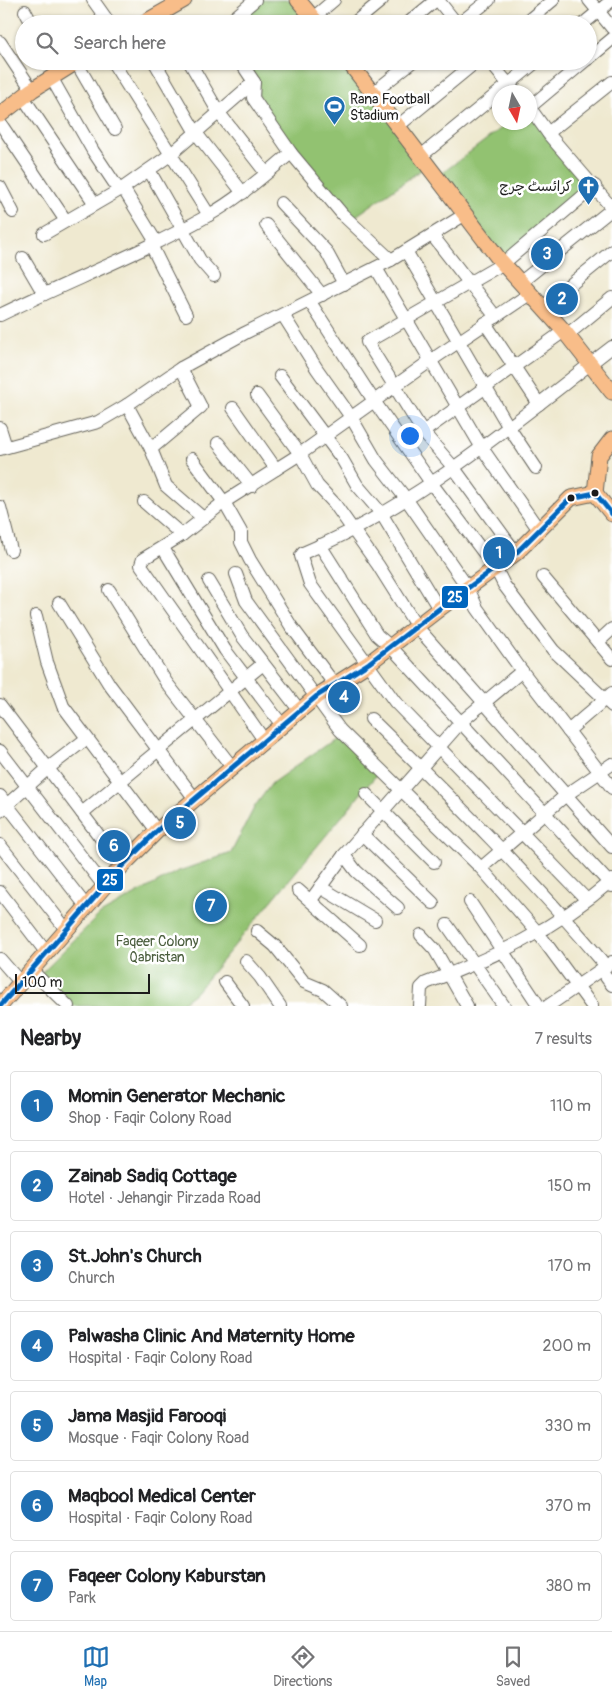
<!DOCTYPE html>
<html lang="en">
<head>
<meta charset="utf-8">
<style>
  :root { --surface:#fff; --page:#f2f2f2; --text:#202124; --muted:#757577; --line:#e0e0e0; --accent:#1f6fb2 }
  body { margin:0; font-family:Pangolin,"Playpen Sans Arabic",sans-serif; background:var(--page); color:var(--text) }
  .compass { position:absolute; left:492px; top:85px; width:45px; height:45px; border-radius:50%; background:var(--surface); box-shadow:0 1px 4px #0004; rotate:171deg }
  .scale { position:absolute; left:15px; bottom:12px; width:135px; box-sizing:border-box; padding-left:5px; border:2px solid #1c1c1c; border-top:0; font-size:14px; line-height:18px; white-space:nowrap; color:#1c1c1c; -webkit-text-stroke:4px #fff; paint-order:stroke }
  .you { position:absolute; left:409px; top:435px; width:18px; height:18px; margin:-12px; border:4px solid #fff; border-radius:50%; background:#1a73e8; box-shadow:0 0 0 8px #1a73e833 }
  .badge { display:grid; place-items:center; width:32px; height:32px; border-radius:50%; background:var(--accent); color:#fff; font-size:16px; font-weight:700 }
  .pin { position:absolute; translate:-50% -50%; border:2px solid #fff; box-shadow:0 1px 5px #0006 }
  .list { margin:0; padding:0; list-style:none }
  h2 { display:flex; justify-content:space-between; align-items:center; height:65px; margin:0; padding:0 20px; font-size:21px }
  h2 small { font-size:16px; font-weight:400; color:var(--muted) }
  .list li { display:grid; grid-template-columns:32px 1fr auto; gap:15px; align-items:center; box-sizing:border-box; height:70px; margin:0 10px 10px; padding:0 10px; border:1px solid var(--line); border-radius:5px }
  .list b { display:block; font-size:19px; white-space:nowrap }
  .list p { margin:0; font-size:16px; white-space:nowrap; color:var(--muted) }
  .list em { font-size:16px; font-style:normal; color:var(--muted) }
  .icon { flex:none; width:28px; height:28px; fill:none; stroke:currentColor; stroke-width:2; stroke-linecap:round; stroke-linejoin:round }
  .map { position:relative; flex:none; width:612px; height:1006px; overflow:hidden }
  .search { position:absolute; background:var(--surface); box-shadow:0 1px 4px #0004; left:15px; right:15px; top:15px; height:55px; display:flex; align-items:center; gap:12px; box-sizing:border-box; padding:0 18px; border-radius:28px; color:var(--muted); font-size:19px }
  .sheet { height:625px; background:var(--surface) }
  nav { display:flex; justify-content:space-around; align-items:center; box-sizing:border-box; height:70px; border-top:1px solid var(--line); background:var(--surface); font-size:14px; color:var(--muted) }
  nav a { display:grid; justify-items:center; gap:2px }
  nav .on { color:var(--accent) }
  .map>svg:first-child { display:block }
  .green { fill:#92c271; stroke:#576f46 }
  .lines { fill:none; stroke-linecap:round; stroke-linejoin:round }
  .minor-casing { stroke:#66645b; stroke-width:14 }
  .major-casing { stroke:#66645b; stroke-width:17 }
  .minor { stroke:#fff; stroke-width:12 }
  .major { stroke:#f8bd89; stroke-width:15 }
  .bus-1-casing { stroke:#fff; stroke-width:9 }
  .bus-1 { stroke:#0065bd; stroke-width:5 }
  .bus-dot { fill:#1c1c1c; stroke:#fff; stroke-width:2 }
  .labels { text-anchor:middle; stroke-width:5; stroke-linejoin:round; paint-order:stroke }
  .poi-label { font-size:14px; fill:#1c1c1c; stroke:#fff; text-anchor:start }
  .park-label { font-size:14px; fill:#4b5e3e; stroke:#fff }
  .line-badge { stroke:#fff; stroke-width:2 }
  .badge-label { font-size:14px; text-anchor:middle; font-weight:bold; fill:#fff }
</style>
</head>
<body>
<div class="map">
<svg width="612" height="1006" viewBox="0 0 612 1006">
  <rect width="100%" height="100%" fill="#fff"/>
  <filter id="ink" filterUnits="userSpaceOnUse"><feTurbulence type="fractalNoise" baseFrequency=".02" numOctaves="2"/><feDisplacementMap in="SourceGraphic" scale="10" xChannelSelector="R" yChannelSelector="G"/><feConvolveMatrix kernelMatrix="1 2 1 2 8 2 1 2 1" color-interpolation-filters="sRGB"/></filter>
  <filter id="wash" filterUnits="userSpaceOnUse"><feTurbulence type="fractalNoise" baseFrequency=".0096" numOctaves="4" result="noise"/><feDisplacementMap in="SourceGraphic" scale="20" xChannelSelector="R" yChannelSelector="G"/><feGaussianBlur stdDeviation="1.12" result="paint"/><feColorMatrix in="noise" values="0 0 0 0 0 0 0 0 0 0 0 0 0 0 0 0 0 1.4 0 .05"/><feComposite in="paint" operator="in"/></filter>
  <g filter="url(#wash)">
    <rect width="100%" height="100%" fill="#efe9d0"/>
    <g class="green">
      <polygon points="255,0 297,0 316,24 227,24"/>
      <polygon points="240,61 346,61 428,165 349,221 291,153"/>
      <polygon points="530,111 590,185 503,260 437,177 508,123 530,122"/>
      <polygon points="338,736 379,772 195,993 178,1006 73,1006 40,974 100,914 176,872 231,853 255,806 272,783"/>
    </g>
  </g>
  <g filter="url(#ink)">
    <g class="lines">
      <defs>
        <g id="minor">
          <polyline points="93,0 110,24"/>
          <polyline points="438,0 457,24"/>
          <polyline points="589,0 612,28"/>
          <polyline points="25,11 32,24"/>
          <polyline points="161,13 168,24"/>
          <polyline points="313,18 334,0"/>
          <polyline points="227,24 255,0"/>
          <polyline points="353,24 382,0"/>
          <polyline points="407,24 436,0"/>
          <polyline points="459,24 489,0"/>
          <polyline points="524,24 553,0"/>
          <polyline points="583,24 612,0"/>
          <polyline points="0,42 32,90"/>
          <polyline points="588,59 612,39"/>
          <polyline points="52,61 58,73"/>
          <polyline points="112,61 209,215"/>
          <polyline points="154,61 196,133 243,193"/>
          <polyline points="189,61 219,113 266,173"/>
          <polyline points="240,61 254,82 253,98 291,153 343,215 391,260"/>
          <polyline points="489,61 515,92"/>
          <polyline points="76,62 115,129"/>
          <polyline points="51,77 93,151 119,190"/>
          <polyline points="373,93 413,61"/>
          <polyline points="23,97 95,204"/>
          <polyline points="530,107 585,61"/>
          <polyline points="530,108 550,136 612,208"/>
          <polyline points="0,123 66,221"/>
          <polyline points="398,126 477,61"/>
          <polyline points="548,133 612,82"/>
          <polyline points="421,156 537,61"/>
          <polyline points="149,170 200,260 214,276"/>
          <polyline points="0,187 13,212"/>
          <polyline points="123,188 156,242"/>
          <polyline points="281,203 326,251 344,284"/>
          <polyline points="266,225 322,295"/>
          <polyline points="44,234 123,188 170,155 254,82"/>
          <polyline points="432,235 496,317"/>
          <polyline points="151,245 186,315"/>
          <polyline points="406,251 508,426 536,468"/>
          <polyline points="23,258 44,294"/>
          <polyline points="376,268 482,448 539,530"/>
          <polyline points="521,282 612,209"/>
          <polyline points="310,302 374,401 432,484 496,569 504,585 553,650 612,706"/>
          <polyline points="543,307 612,251"/>
          <path d="M0,315C69,281 142,253 209,215C239,198 264,175 291,153"/>
          <polyline points="283,315 317,369 351,417 376,460 407,500 468,588 477,608 522,671 612,788"/>
          <polyline points="485,323 539,404"/>
          <polyline points="567,335 612,298"/>
          <polyline points="280,376 342,459 357,485 381,513 439,609"/>
          <polyline points="257,395 300,454 317,485 334,503 378,565 417,627 612,847"/>
          <polyline points="127,405 151,449 166,486 203,518"/>
          <polyline points="233,408 276,469"/>
          <polyline points="0,428 6,447"/>
          <polyline points="423,432 564,331"/>
          <polyline points="218,443 252,486"/>
          <polyline points="0,449 98,422 127,405 181,368 245,333 391,260 464,215"/>
          <polyline points="151,449 201,407 181,368"/>
          <polyline points="192,459 224,502 241,532 241,542 250,560 291,626 335,685"/>
          <polyline points="144,502 182,535"/>
          <polyline points="0,507 11,550"/>
          <polyline points="320,545 377,635 391,647 612,886"/>
          <polyline points="163,548 225,650 282,725"/>
          <polyline points="516,553 454,468 423,432 367,342 504,263 595,186"/>
          <polyline points="236,574 246,601 340,730 481,868 539,934 592,1006"/>
          <polyline points="543,577 612,659"/>
          <polyline points="209,581 242,636 300,711"/>
          <polyline points="109,590 166,682 232,767"/>
          <polyline points="59,603 109,684 195,799"/>
          <polyline points="36,616 47,662 63,706 157,831"/>
          <polyline points="598,642 612,629"/>
          <polyline points="0,705 122,866"/>
          <path d="M371,719C452,798 533,879 606,966"/>
          <polyline points="568,731 612,693"/>
          <polyline points="264,740 141,565 143,559 182,535 224,502 300,454 430,361 531,293"/>
          <polyline points="0,751 104,886"/>
          <polyline points="366,794 434,862"/>
          <polyline points="0,796 86,906"/>
          <polyline points="0,811 47,769 86,739"/>
          <polyline points="82,813 263,664"/>
          <polyline points="362,834 433,903"/>
          <polyline points="0,845 66,929"/>
          <polyline points="344,855 356,871 398,908"/>
          <polyline points="481,868 566,795 612,764"/>
          <polyline points="320,887 375,920"/>
          <polyline points="298,890 360,945"/>
          <polyline points="0,892 46,952"/>
          <path d="M586,899L395,702L310,584L301,556L303,553C419,505 514,422 612,347"/>
          <polyline points="311,900 344,855 461,722 522,671"/>
          <polyline points="470,902 539,1006"/>
          <polyline points="447,925 504,1006"/>
          <polyline points="257,931 275,946 304,982 323,990 341,1006"/>
          <polyline points="421,935 435,950 467,1006"/>
          <polyline points="0,959 20,982"/>
          <polyline points="246,961 260,977 280,1006"/>
          <polyline points="31,970 68,1006"/>
          <polyline points="601,970 612,985"/>
          <polyline points="225,982 243,1006"/>
          <path d="M420,1006L421,988L426,983C493,958 557,928 612,880"/>
          <polyline points="548,1006 612,962"/>
        </g>
        <g id="major">
          <polyline points="298,0 318,24"/>
          <polyline points="142,24 184,0"/>
          <polyline points="348,61 499,259 564,331 612,392"/>
          <polyline points="0,115 32,90 78,61"/>
          <polyline points="595,493 599,456 612,439"/>
          <polyline points="0,1006 122,866 157,831 317,696 369,663 439,609 516,553 571,498 595,493 612,514"/>
        </g>
      </defs>
      <use href="#minor" class="minor-casing"/>
      <use href="#major" class="major-casing"/>
      <use href="#minor" class="minor"/>
      <use href="#major" class="major"/>
      <defs>
        <polyline id="bus-1" points="0,1006 122,866 157,831 317,696 369,663 439,609 516,553 571,498 595,493 612,514"/>
      </defs>
      <use href="#bus-1" class="bus-1-casing"/>
      <use href="#bus-1" class="bus-1"/>
    </g>
  </g>
  <defs>
    <symbol id="stadium-pin" viewBox="-11 -11 22 30"><path d="M0 17L-7.5 6A9.5 9.5 0 1 1 7.5 6Z" fill="#1f6fb2" stroke="#fff"/><path d="M0-5a6.5 5 0 1 0 0 10a6.5 5 0 1 0 0-10ZM-3.5-1.8h7v3.6h-7Z" fill="#fff"/></symbol>
    <symbol id="church-pin" viewBox="-11 -11 22 30"><path d="M0 17L-7.5 6A9.5 9.5 0 1 1 7.5 6Z" fill="#1f6fb2" stroke="#fff"/><path d="M-1.2-6h2.4v3.5h3.3v2.4h-3.3V6h-2.4V-.1h-3.3v-2.4h3.3Z" fill="#fff"/></symbol>
  </defs>
  <g fill-rule="evenodd">
    <use href="#stadium-pin" x="322" y="94" width="25" height="34"/>
    <use href="#church-pin" x="576" y="174" width="25" height="34"/>
  </g>
  <g class="bus-dot">
    <circle cx="595" cy="493" r="4.5"/>
    <circle cx="571" cy="498" r="4.5"/>
  </g>
  <g class="labels">
    <g class="poi-label">
      <text x="350" y="104">Rana Football<tspan x="350" dy="16">Stadium</tspan></text>
      <text x="572" y="191" text-anchor="end">کرائسٹ چرچ</text>
    </g>
    <g class="park-label">
      <text x="157" y="946">Faqeer Colony<tspan x="157" dy="16">Qabristan</tspan></text>
    </g>
  </g>
  <g class="line-badge">
    <rect x="441" y="585" width="28" height="24" rx="5" fill="#0065bd"/>
    <rect x="96" y="868" width="28" height="24" rx="5" fill="#0065bd"/>
  </g>
  <g class="badge-label">
    <text x="455" y="602">25</text>
    <text x="110" y="885">25</text>
  </g>
</svg>
<svg class="compass" viewBox="-18 -18 36 36"><path d="M0-13l5 13h-10z" fill="#e53935"/><path d="M0 13l5-13h-10z" fill="#757577"/></svg>
<div class="scale">100 m</div>
<div class="you"></div>
<div class="pin badge" style="left:499px;top:553px">1</div>
<div class="pin badge" style="left:562px;top:299px">2</div>
<div class="pin badge" style="left:547px;top:254px">3</div>
<div class="pin badge" style="left:344px;top:697px">4</div>
<div class="pin badge" style="left:180px;top:823px">5</div>
<div class="pin badge" style="left:114px;top:846px">6</div>
<div class="pin badge" style="left:211px;top:906px">7</div>
<div class="search"><svg class="icon" aria-label="search" viewBox="0 0 24 24"><circle cx="10" cy="10" r="6"/><path d="M15 15l6 6"/></svg>Search here</div>
</div>
<section class="sheet">
<h2>Nearby<small>7 results</small></h2>
<ul class="list">
<li><span class="badge">1</span><div><b>Momin Generator Mechanic</b><p>Shop · Faqir Colony Road</p></div><em>110 m</em></li>
<li><span class="badge">2</span><div><b>Zainab Sadiq Cottage</b><p>Hotel · Jehangir Pirzada Road</p></div><em>150 m</em></li>
<li><span class="badge">3</span><div><b>St.John's Church</b><p>Church</p></div><em>170 m</em></li>
<li><span class="badge">4</span><div><b>Palwasha Clinic And Maternity Home</b><p>Hospital · Faqir Colony Road</p></div><em>200 m</em></li>
<li><span class="badge">5</span><div><b>Jama Masjid Farooqi</b><p>Mosque · Faqir Colony Road</p></div><em>330 m</em></li>
<li><span class="badge">6</span><div><b>Maqbool Medical Center</b><p>Hospital · Faqir Colony Road</p></div><em>370 m</em></li>
<li><span class="badge">7</span><div><b>Faqeer Colony Kaburstan</b><p>Park</p></div><em>380 m</em></li>
</ul>
</section>
<nav>
<a class="on"><svg class="icon" aria-label="map" viewBox="0 0 24 24"><path d="M3 6l6-2 6 2 6-2v14l-6 2-6-2-6 2zM9 4v14M15 6v14"/></svg>Map</a>
<a><svg class="icon" aria-label="directions" viewBox="0 0 24 24"><path d="M12 3l9 9-9 9-9-9zM9 14v-3h6M13 9l2 2-2 2"/></svg>Directions</a>
<a><svg class="icon" aria-label="saved" viewBox="0 0 24 24"><path d="M7 4h10v16l-5-4-5 4z"/></svg>Saved</a>
</nav>
</body>
</html>
